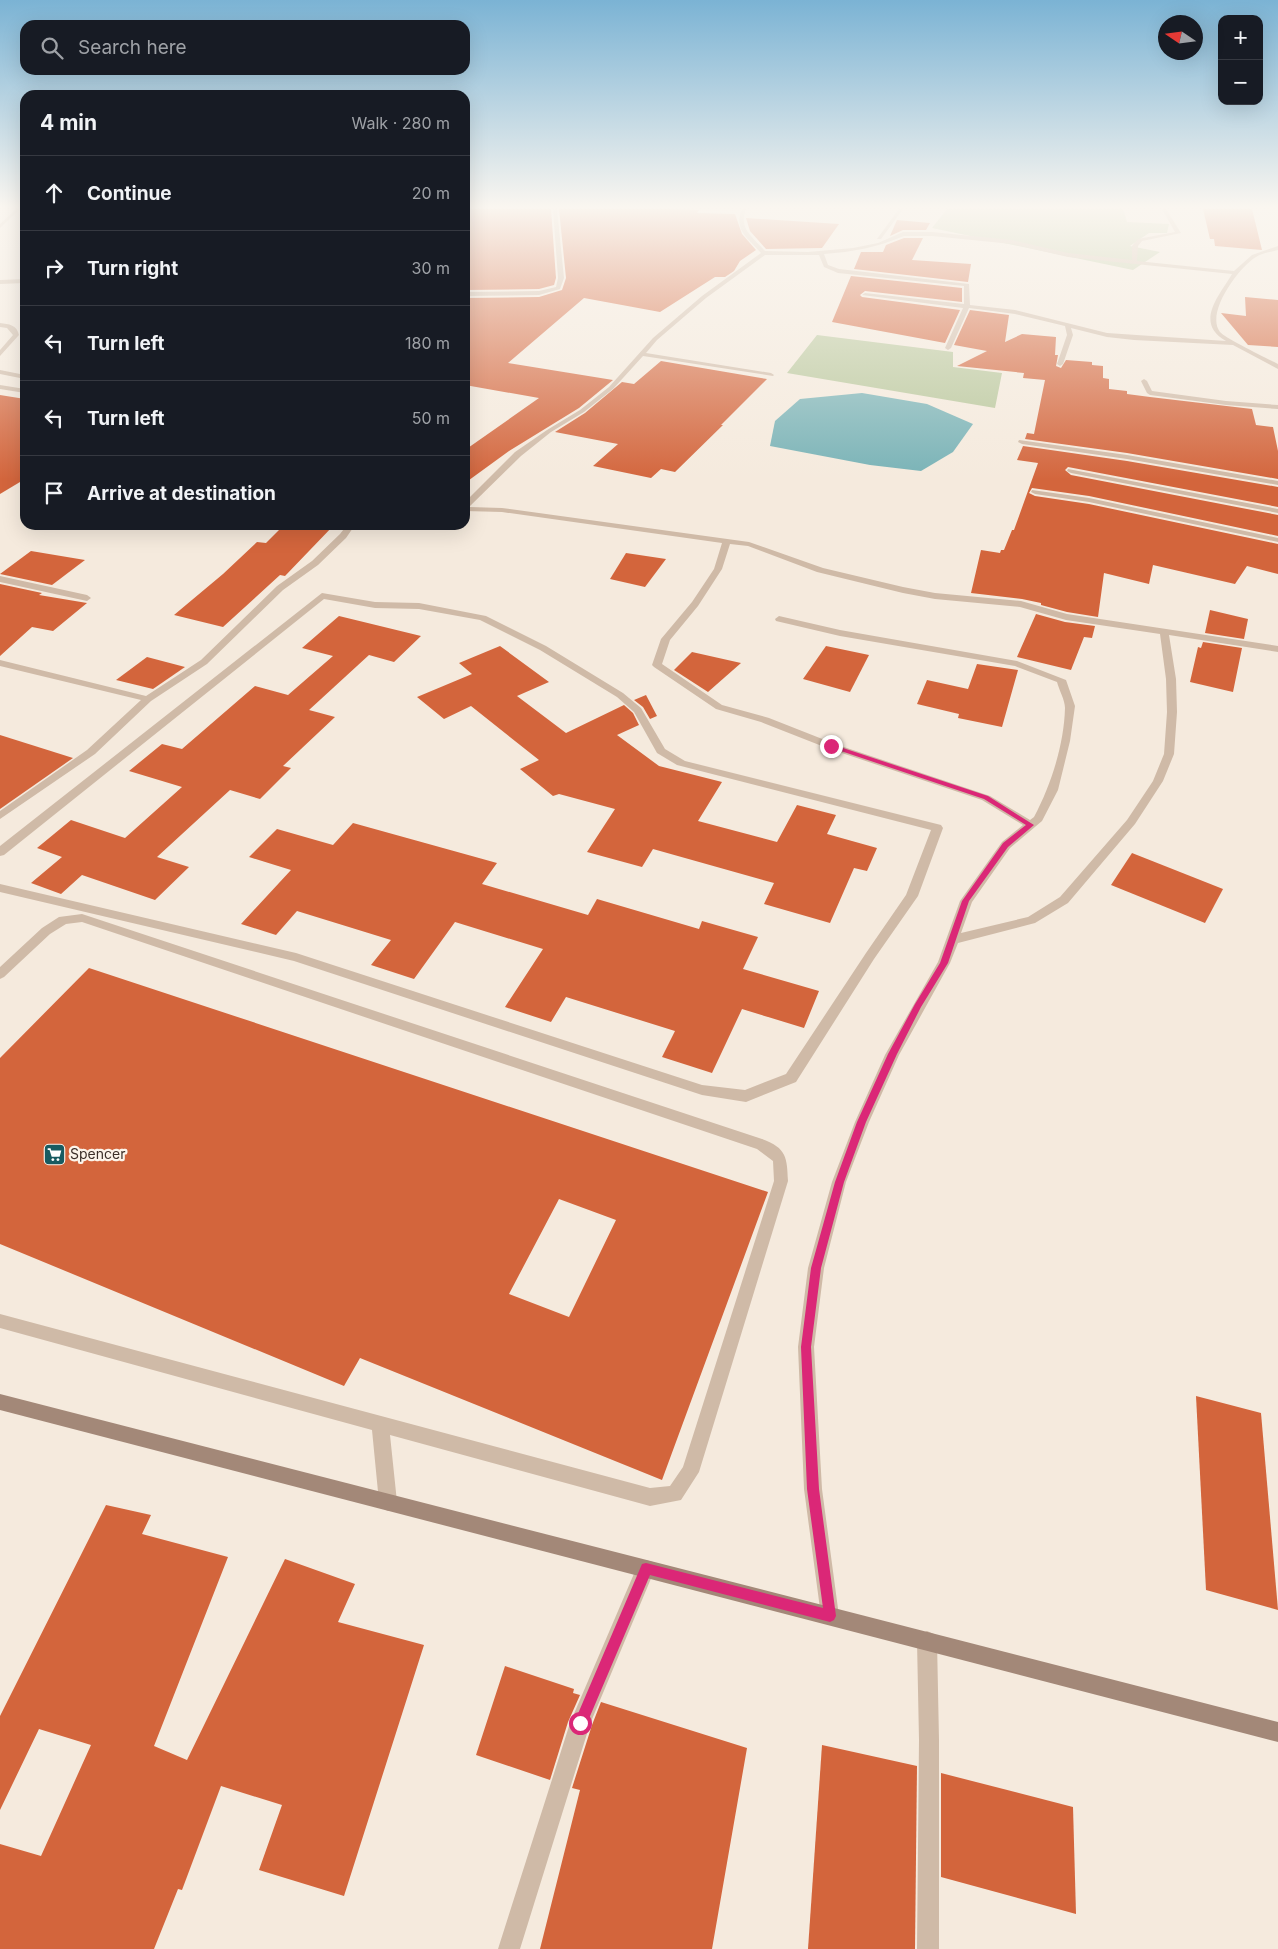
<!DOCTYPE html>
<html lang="en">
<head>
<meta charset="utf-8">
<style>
  :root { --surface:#171b24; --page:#20242c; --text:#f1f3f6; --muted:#9ea1a6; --line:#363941 }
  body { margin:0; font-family:Inter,sans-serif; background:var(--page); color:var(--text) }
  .controls { position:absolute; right:15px; top:15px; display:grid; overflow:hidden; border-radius:10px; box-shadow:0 5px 20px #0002 }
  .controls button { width:45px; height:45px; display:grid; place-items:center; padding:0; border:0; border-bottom:1px solid var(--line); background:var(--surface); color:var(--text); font:25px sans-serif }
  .compass { position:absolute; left:1158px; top:15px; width:45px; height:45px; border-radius:50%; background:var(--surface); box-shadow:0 5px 20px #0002; rotate:283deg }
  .stop { position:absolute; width:15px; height:15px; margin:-11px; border:4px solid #db2777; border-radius:50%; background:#fff }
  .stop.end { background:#db2777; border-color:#fff; box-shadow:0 1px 5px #0008 }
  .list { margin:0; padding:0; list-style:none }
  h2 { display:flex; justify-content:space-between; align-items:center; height:65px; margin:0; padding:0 20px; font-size:21px }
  h2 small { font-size:16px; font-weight:400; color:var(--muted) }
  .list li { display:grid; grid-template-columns:32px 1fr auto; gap:15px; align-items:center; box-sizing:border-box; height:75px; padding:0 20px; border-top:1px solid var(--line) }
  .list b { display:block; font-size:19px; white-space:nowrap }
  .list em { font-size:16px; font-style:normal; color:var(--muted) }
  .icon { flex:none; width:28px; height:28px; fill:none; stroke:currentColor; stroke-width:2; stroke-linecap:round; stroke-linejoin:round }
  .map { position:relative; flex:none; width:1278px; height:1949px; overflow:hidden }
  .search { position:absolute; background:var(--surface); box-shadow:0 5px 20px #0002; left:20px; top:20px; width:450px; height:55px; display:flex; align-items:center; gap:12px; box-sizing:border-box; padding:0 18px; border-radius:15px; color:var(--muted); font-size:19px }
  .panel { position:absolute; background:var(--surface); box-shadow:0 5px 20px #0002; left:20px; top:90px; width:450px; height:440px; border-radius:15px }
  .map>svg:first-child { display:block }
  .green { fill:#b7c69a }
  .water { fill:#78b2b6 }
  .building { fill:#d3653c; fill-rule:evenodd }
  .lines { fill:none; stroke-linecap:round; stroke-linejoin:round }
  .lane { fill:#cfbaa7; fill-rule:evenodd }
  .street { fill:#cfbaa7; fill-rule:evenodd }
  .secondary { fill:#a38878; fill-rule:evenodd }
  .route { fill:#db2777 }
  .labels { text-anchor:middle; stroke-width:4.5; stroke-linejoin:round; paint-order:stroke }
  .poi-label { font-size:14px; fill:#3b2e28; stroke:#fcf4ea; text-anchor:start }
</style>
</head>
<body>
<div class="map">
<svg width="1278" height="1949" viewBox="0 0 1278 1949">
  <rect width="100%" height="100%" fill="#f5eadd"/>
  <g class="green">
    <polygon points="947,209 1123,209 1127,222 1169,224 1167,233 1149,233 1130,246 1160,252 1133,270 932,228"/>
    <polygon points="817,335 953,352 953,367 1002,373 995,408 787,373"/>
  </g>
  <polygon class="water" points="862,393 927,404 973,424 953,452 921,471 870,465 770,446 775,421 800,399"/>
  <g class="building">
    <polygon points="465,209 551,209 556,278 554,285 539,289 465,290"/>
    <polygon points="559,209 668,209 699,210 697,213 735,214 742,234 756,250 740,261 734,271 725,277 715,277 660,312 584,298 508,363 613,380 579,408 509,451 465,483 465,450 539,398 465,385 465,298 539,297 562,290 566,278"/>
    <polygon points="1203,209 1252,209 1262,250 1215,246 1214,239 1210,239"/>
    <polygon points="746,218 839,224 822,248 766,249 750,231"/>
    <polygon points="897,220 930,223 926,230 903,230 890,236"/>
    <polygon points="904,238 923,238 912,260 971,264 968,282 854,269 861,252 883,252 886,245"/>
    <polygon points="851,276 962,288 962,302 865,291 860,295 862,297 960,310 945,343 832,322"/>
    <polygon points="1245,297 1278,300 1278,347 1248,345 1221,313 1246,316"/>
    <polygon points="970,310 1009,315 1005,342 1022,334 1056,337 1055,355 1058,355 1056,366 1061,368 1066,360 1092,362 1092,365 1103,366 1103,378 1109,379 1109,389 1127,391 1127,394 1150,397 1252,409 1256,425 1273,427 1278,451 1278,479 1127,453 1025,439 1027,433 1034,434 1045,380 1023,378 1024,373 957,366 987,351 954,345"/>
    <polygon points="661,361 767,379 721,425 723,425 675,472 661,469 651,478 593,466 618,444 555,432 585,413 622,382 634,384"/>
    <polygon points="0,395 25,399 25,479 0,494"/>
    <polygon points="1023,446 1127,461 1278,487 1278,507 1068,467 1065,470 1071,475 1278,515 1278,536 1089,496 1032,488 1029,493 1035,496 1089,504 1278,544 1278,574 1247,566 1235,584 1153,565 1149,584 1104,573 1098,617 1067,612 1041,605 1041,603 1022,599 971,593 981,550 1000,553 1001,550 1004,550 1012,530 1014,530 1038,463 1017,460"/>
    <polygon points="284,525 334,525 285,576 280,575 223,627 174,615 223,574 257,542 266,543"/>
    <polygon points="31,551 85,560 52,585 0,574"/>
    <polygon points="626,553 666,559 645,587 610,579"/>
    <polygon points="0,584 42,593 39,595 87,603 53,631 32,627 0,656"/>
    <polygon points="1210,610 1248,619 1244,639 1205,633"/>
    <polygon points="1036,614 1065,622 1095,626 1092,638 1084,637 1071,670 1017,657"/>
    <polygon points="339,616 421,636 394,662 369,655 309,710 335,717 283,766 291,768 260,799 230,790 157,857 189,867 155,900 82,875 61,894 31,883 62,857 37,848 71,820 125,838 182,787 129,771 162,744 182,749 255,686 288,695 333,656 302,648"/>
    <polygon points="1203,642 1242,648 1233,692 1190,682 1198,647 1201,648"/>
    <polygon points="500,646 549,682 517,696 566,733 624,705 633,713 639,725 617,735 659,766 722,782 698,821 777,842 797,805 836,815 827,834 877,848 867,871 854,868 830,923 764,904 774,883 653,849 642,867 587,852 615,809 559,794 553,796 520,769 539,760 471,706 444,719 417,697 472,674 459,663"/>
    <polygon points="826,646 869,655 850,692 803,679"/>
    <polygon points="692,652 741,663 708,692 674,670"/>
    <polygon points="147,657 185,667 153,689 116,680"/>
    <polygon points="977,664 1018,670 1002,727 958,718 959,714 917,704 927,680 968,689"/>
    <polygon points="646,695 657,716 650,719 643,707 634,700"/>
    <polygon points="0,735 73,758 0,809"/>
    <polygon points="353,823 497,863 482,884 588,915 597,899 699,929 702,921 758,937 743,969 819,991 804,1028 742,1009 712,1073 662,1057 675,1031 566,997 551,1022 505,1007 543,949 455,922 414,979 371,965 391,940 297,911 276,935 241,924 291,870 249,857 277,829 333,845"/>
    <polygon points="1132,853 1223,889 1205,923 1111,885"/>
    <path d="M89,968L768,1192L662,1480L360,1358L344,1386L0,1244V1058ZM559,1199L616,1220L569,1317L509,1294Z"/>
    <polygon points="1196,1396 1261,1413 1278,1610 1206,1590"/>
    <polygon points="106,1505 151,1515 142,1534 228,1557 154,1746 187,1760 285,1559 355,1584 338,1622 424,1645 344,1896 259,1870 282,1805 221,1786 182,1890 178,1889 154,1949 0,1949 0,1844 41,1856 91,1745 39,1729 0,1810 0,1716"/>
    <polygon points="505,1666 574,1689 573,1693 580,1695 568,1722 550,1780 476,1755"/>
    <polygon points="601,1702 747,1748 712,1949 540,1949 580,1790 572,1788 592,1725"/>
    <polygon points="822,1745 917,1766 915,1949 808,1949"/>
    <polygon points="941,1773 1073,1807 1076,1914 941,1877"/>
  </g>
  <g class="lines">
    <g class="lane">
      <polygon points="16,209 20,209 0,228 0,224"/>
      <polygon points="553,209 557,209 564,278 560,289 539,295 465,296 465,292 539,291 556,287 558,278"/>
      <polygon points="25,279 25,283 0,284 0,280"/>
      <path d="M0,323C9,324 17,325 19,335L0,356V350L13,335L7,328L0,327Z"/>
      <polygon points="0,370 25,375 25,379 0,374"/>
      <polygon points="322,593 375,602 419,603 486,616 546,646 623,693 641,708 665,749 685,761 941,825 943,828 918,896 874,959 796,1082 746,1102 702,1095 294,961 0,892 0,884 296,953 702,1085 745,1090 786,1074 866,953 906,895 931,830 677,765 657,753 634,712 617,697 540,650 480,620 419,609 375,608 324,599 4,855 0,856 0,846"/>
      <path d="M82,914L762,1139C787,1148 787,1158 788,1181L699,1472L681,1500L650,1506L390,1435L397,1502L394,1508L388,1511L382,1508L379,1502L372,1430L0,1328V1314L650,1488L670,1486L683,1467L774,1181L773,1161L757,1149L82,922L66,924L50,934L4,977L0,979V967L42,928L59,917Z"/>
    </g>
    <g class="street">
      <path d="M742,209H746C738,229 753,237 765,251L808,252L853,248L878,243L903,232H932L1012,240L1068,253L1132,260V246L1138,239L1175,232L1162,209H1166L1181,233L1142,241L1138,246L1137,261L1234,271L1252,255L1278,246V250C1271,252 1262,253 1256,257C1239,267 1205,313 1220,332C1225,338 1268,359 1278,364V369L1233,345L1134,340L1107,337L1071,328L1073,335L1063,364L1060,366L1057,364L1067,335L1065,326L1015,314L969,308L951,348L948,350L945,348L963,308L862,295L865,293L964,304V286L838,273L824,267L819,255H765L706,298L657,340L646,353L771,373L774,375L773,376L643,356L613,389L584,412L551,432L521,456L469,507L502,508L749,542L823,568L903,587L935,593L1021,601L1067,614L1278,646V652L1169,635L1176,679L1177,712L1174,754L1163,781L1135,824L1068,903L1035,923L958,943L950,963L899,1055L869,1122L846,1182L824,1268L814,1347L822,1489L839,1616L837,1623L830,1625L823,1623L821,1616L804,1489L798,1347L808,1268L832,1182L855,1122L885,1055L938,962L960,901L1002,842L1023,825L982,800L827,748L761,722L716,709L654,667L652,665L661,639L692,602L714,569L722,543L502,512L465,511V502L515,452L547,430L580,410L609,387L653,338L702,296L761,253C748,238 733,230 742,209ZM904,236H932L1012,244L1068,257L1232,274C1219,296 1194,323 1226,341L1107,333L1015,310L970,305L969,284L839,269L828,265L824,254C853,252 878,247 904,236ZM730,544L748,546L817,572L903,593L935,599L1020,607L1066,620L1160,634L1166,679L1167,712L1164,754L1153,781L1127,820L1060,897L1028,917L961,933L972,902L1010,848L1042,821L1058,790L1070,741L1075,706L1066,680L1017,661L840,630L779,616L775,619L776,621L840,636L1015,666L1057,682C1059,690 1065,700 1065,708C1064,745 1051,785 1034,817L1030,820L990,796L835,744L769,718L722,705L662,664L670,640L698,606L722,569Z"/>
      <polygon points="899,209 903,209 881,239 877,239"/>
      <polygon points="1144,379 1147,381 1152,391 1226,401 1278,405 1278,409 1226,405 1150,395 1147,393 1141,381"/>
      <polygon points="0,385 25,389 25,393 0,389"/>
      <polygon points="1019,440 1127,455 1278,481 1278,485 1127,459 1022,444 1018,442"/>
      <polygon points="1068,469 1278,509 1278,513 1071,473 1067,471"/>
      <polygon points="1032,490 1089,498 1278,538 1278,542 1089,502 1035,494 1031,492"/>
      <polygon points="347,525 355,525 346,538 318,565 283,590 207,664 151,701 95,754 0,819 0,811 87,750 141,700 0,666 0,660 146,696 201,660 277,586 312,561 340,534"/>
      <polygon points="0,576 87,595 91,598 87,601 0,582"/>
      <polygon points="646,1560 653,1562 655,1569 590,1724 520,1949 498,1949 570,1723 639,1562"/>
      <polygon points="927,1631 934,1634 937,1641 939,1740 939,1949 917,1949 919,1740 917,1641 920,1634"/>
    </g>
    <polygon class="secondary" points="0,1394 1278,1722 1278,1742 0,1410"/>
  </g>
  <linearGradient id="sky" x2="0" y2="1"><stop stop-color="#7bb3d4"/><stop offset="0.43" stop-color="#faf6f0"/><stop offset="1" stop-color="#faf6f0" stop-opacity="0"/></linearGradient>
  <rect width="1278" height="481" fill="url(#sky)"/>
  <polygon class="route" points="831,744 988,796 1034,825 1008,847 969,901 948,963 921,1007 897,1054 866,1122 844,1182 821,1268 811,1347 819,1489 836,1616 834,1620 830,1622 650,1575 585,1728 580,1730 576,1728 574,1723 642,1564 646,1563 823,1608 807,1489 801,1347 811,1268 835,1182 857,1122 888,1054 915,1004 940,963 962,901 1003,843 1026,825 984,799 829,747 828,746"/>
  <defs>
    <symbol id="supermarket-square" viewBox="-11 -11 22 22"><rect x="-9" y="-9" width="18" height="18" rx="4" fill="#185b61" stroke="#fcf4ea"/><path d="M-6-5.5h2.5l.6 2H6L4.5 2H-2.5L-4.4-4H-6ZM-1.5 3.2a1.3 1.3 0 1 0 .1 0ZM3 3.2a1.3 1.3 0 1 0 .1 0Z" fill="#fff"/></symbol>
  </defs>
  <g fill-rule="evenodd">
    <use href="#supermarket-square" x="42" y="1142" width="25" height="25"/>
  </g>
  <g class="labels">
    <g class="poi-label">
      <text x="70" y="1159">Spencer</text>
    </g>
  </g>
</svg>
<div class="controls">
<button>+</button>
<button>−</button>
</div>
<svg class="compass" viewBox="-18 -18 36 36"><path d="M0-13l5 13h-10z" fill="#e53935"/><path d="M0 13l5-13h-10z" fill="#9ea1a6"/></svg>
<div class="stop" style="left:580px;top:1723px"></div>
<div class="stop end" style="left:831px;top:746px"></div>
<div class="search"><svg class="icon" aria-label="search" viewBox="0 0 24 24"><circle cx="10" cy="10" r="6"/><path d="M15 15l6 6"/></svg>Search here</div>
<section class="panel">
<h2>4 min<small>Walk · 280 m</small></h2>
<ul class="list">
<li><svg class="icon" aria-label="ahead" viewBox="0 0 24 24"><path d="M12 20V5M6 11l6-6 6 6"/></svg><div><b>Continue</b></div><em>20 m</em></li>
<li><svg class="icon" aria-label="right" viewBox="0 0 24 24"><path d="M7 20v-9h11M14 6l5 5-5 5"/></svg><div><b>Turn right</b></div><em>30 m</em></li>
<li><svg class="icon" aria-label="left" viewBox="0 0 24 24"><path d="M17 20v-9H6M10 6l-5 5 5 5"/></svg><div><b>Turn left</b></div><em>180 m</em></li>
<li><svg class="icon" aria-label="left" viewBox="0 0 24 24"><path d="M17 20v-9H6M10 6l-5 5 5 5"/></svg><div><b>Turn left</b></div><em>50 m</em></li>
<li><svg class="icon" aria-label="arrive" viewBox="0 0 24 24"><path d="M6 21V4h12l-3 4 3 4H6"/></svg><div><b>Arrive at destination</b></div></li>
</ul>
</section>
</div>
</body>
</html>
